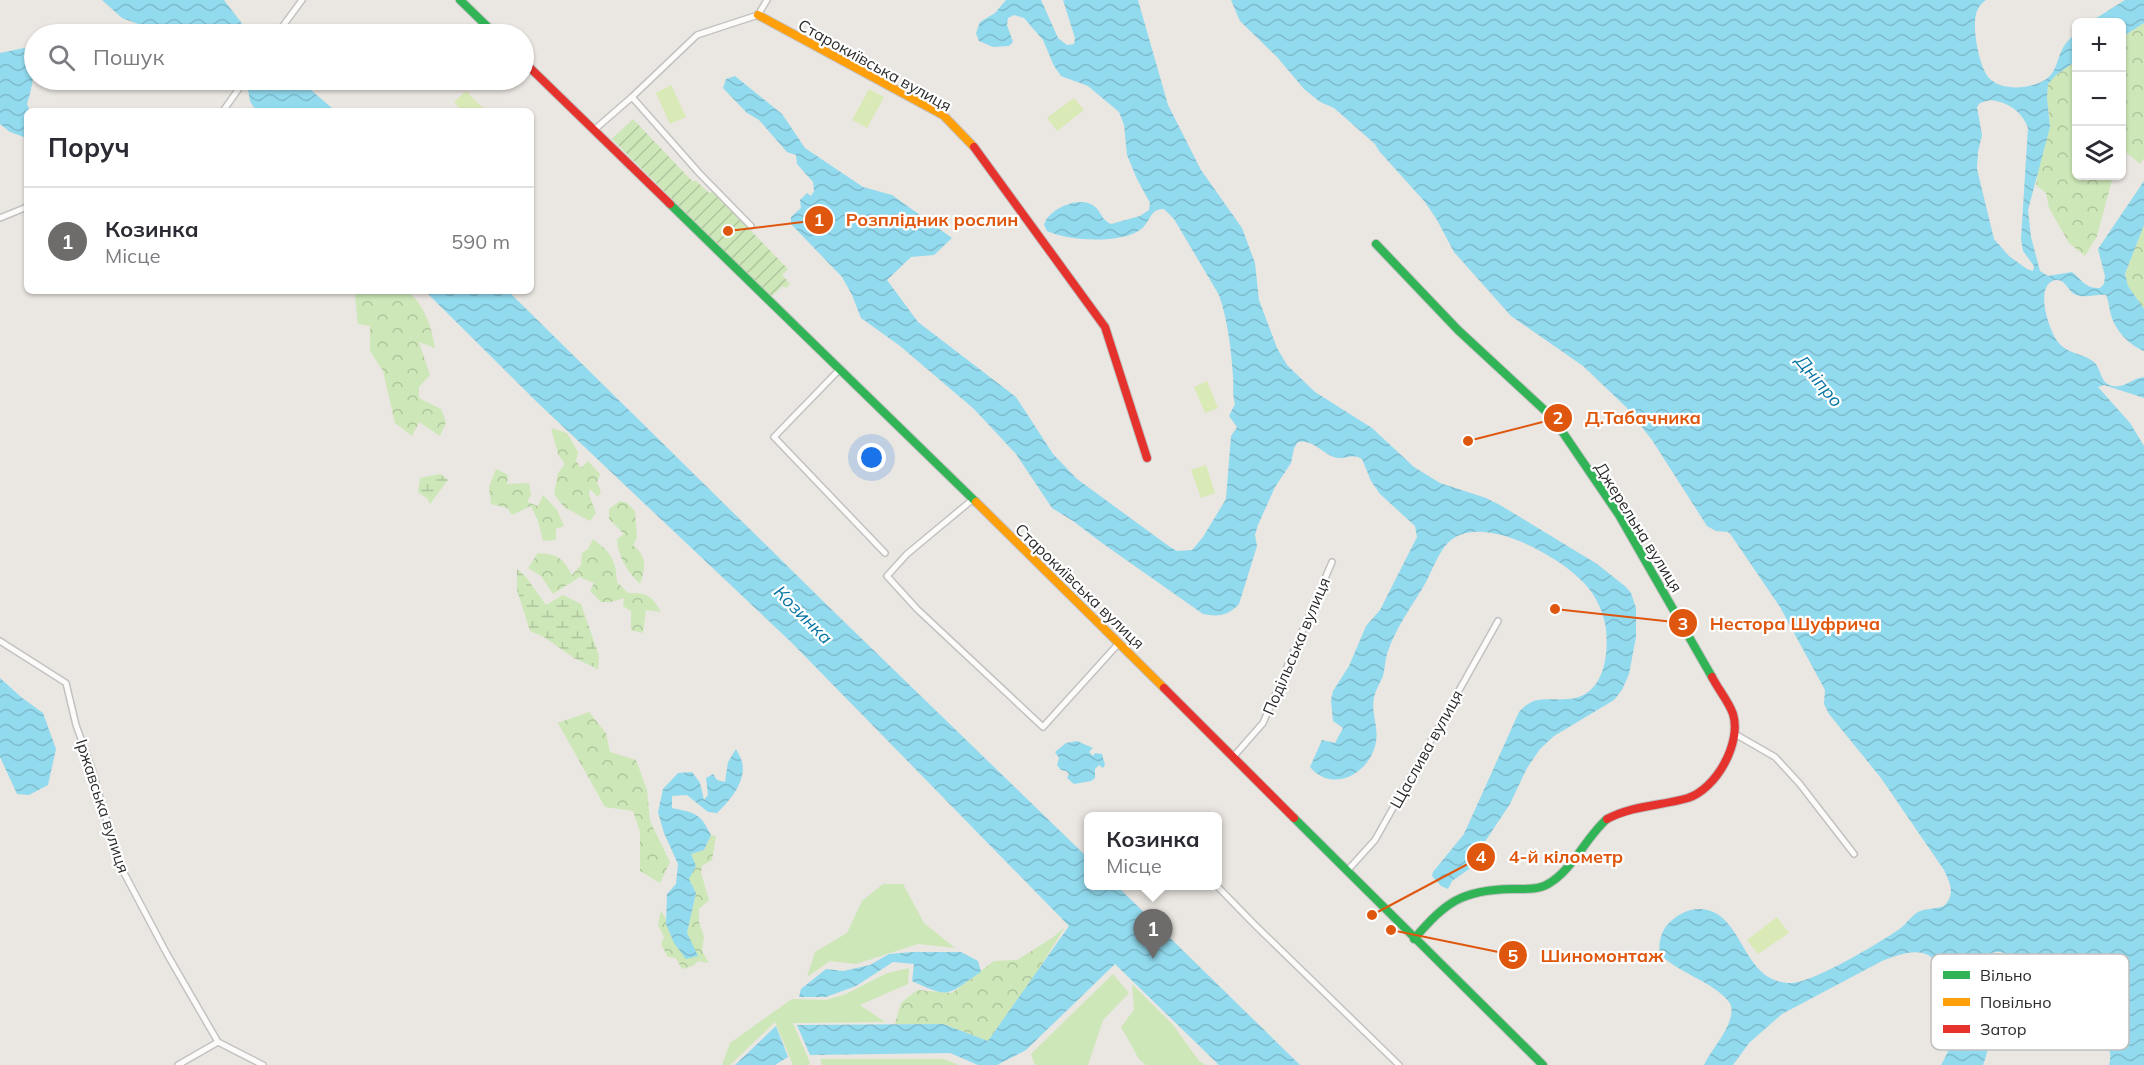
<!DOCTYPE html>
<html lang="uk">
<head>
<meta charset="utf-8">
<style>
  :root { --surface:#fff; --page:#f7f7f7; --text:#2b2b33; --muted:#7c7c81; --line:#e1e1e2; --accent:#6e6c6b }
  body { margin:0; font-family:Mulish,sans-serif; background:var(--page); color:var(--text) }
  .controls { position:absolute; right:18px; top:18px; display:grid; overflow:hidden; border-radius:9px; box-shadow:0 2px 4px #0004 }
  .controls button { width:54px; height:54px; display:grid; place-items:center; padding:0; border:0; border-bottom:2px solid var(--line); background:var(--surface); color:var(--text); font:30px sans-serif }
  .you { position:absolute; left:872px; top:458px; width:21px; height:21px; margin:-15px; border:4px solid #fff; border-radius:50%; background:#1a73e8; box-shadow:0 0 0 9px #1a73e833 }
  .badge { display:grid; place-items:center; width:39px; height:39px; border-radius:50%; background:var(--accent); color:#fff; font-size:20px; font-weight:700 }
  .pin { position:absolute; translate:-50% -50px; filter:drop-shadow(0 2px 3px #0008) }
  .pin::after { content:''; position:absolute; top:32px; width:21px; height:18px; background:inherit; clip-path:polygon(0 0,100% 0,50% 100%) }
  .popup { position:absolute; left:1084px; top:812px; width:138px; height:78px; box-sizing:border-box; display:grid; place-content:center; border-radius:9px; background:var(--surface); filter:drop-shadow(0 2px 4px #0005); font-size:20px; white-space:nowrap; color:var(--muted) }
  .popup b { font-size:22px; color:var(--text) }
  .popup::after { content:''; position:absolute; left:50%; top:100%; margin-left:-12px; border:12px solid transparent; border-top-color:var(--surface) }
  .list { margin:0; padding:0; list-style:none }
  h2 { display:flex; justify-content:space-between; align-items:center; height:78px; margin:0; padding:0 24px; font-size:26px }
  h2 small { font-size:20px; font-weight:400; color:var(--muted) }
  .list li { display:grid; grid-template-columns:39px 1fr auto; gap:18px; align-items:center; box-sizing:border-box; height:108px; padding:0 24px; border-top:2px solid var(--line) }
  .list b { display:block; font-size:22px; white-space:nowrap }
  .list p { margin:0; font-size:20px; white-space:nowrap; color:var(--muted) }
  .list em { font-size:20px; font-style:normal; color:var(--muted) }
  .icon { flex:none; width:33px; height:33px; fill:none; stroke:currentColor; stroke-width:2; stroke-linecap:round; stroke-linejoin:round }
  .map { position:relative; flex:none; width:2144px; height:1065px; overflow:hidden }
  .search { position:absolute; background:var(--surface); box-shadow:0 2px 4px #0004; left:24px; top:24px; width:510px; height:66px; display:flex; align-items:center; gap:15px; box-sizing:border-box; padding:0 21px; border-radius:33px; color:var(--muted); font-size:22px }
  .panel { position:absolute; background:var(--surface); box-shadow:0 2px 4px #0004; left:24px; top:108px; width:510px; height:186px; border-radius:9px }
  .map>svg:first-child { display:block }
  .grass { fill:#cde7b8 }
  .forest { fill:url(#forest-crowns) }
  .wetland { fill:url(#wetland-marsh) }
  .garden { fill:url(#garden-furrows) }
  .pitch { fill:#d9eab6 }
  .water { fill:url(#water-waves); fill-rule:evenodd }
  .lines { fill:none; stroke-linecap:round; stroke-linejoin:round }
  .street-casing { stroke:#c3c2c2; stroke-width:8 }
  .fast-casing { stroke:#c3c2c2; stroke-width:10 }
  .slow-casing { stroke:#c3c2c2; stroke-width:10 }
  .jam-casing { stroke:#c3c2c2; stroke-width:10 }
  .street { stroke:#fcfbfa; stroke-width:5 }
  .fast { stroke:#30b455; stroke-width:8 }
  .slow { stroke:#ff9f0a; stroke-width:8 }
  .jam { stroke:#e5322d; stroke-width:8 }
  .labels { text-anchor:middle; stroke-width:4.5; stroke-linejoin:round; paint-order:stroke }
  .street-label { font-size:16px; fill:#2b2b2b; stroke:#fff }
  .water-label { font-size:18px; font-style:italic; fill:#0774a3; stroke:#fff }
  .key { fill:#fff; stroke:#bfbfbf; stroke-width:1.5 }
  .key-label { font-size:16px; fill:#2b2b2b }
  .leader { fill:none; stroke:#df570e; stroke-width:2 }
  .callout-dot { fill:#df570e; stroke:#fff; stroke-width:2 }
  .mark-label { font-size:18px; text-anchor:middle; font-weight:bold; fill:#fff }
  .callout-label { font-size:18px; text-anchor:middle; font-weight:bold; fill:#df570e; stroke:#fff; stroke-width:4.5; stroke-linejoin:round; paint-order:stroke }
</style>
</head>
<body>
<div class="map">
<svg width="2144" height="1065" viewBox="0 0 2144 1065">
  <defs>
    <pattern id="forest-crowns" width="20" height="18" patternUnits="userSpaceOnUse" patternTransform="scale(1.5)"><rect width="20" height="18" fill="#cde7b8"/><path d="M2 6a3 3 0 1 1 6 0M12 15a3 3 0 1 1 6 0" fill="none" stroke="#b0c69e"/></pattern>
    <pattern id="wetland-marsh" width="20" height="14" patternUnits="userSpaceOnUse" patternTransform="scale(1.5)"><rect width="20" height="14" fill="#cde7b8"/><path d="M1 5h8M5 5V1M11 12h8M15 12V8" fill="none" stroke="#b0c69e"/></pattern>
    <pattern id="garden-furrows" width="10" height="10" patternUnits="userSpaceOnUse" patternTransform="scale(1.5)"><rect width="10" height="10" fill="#cde7b8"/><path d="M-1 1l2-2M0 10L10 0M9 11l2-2" fill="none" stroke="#b0c69e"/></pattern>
    <pattern id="water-waves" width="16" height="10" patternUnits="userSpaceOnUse" patternTransform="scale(1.5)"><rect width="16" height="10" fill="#92daee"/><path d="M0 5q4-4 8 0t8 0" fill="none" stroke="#7ebbcc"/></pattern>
  </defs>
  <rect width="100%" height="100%" fill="#eae6e1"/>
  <g class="grass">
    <polygon points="883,884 903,884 924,923 955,948 918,944 856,964 830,961 807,977 815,952 847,933 862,901"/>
    <polygon points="909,968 908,984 860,1005 885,1022 793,1023 810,1063 809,1065 793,1065 775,1022 730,1065 722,1065 730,1043 792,999 826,1000 846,994 887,973"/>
    <polygon points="1113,974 1129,993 1103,1020 1088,1065 1035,1065 1031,1054"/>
    <polygon points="1132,984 1173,1025 1199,1061 1206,1065 1146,1065 1139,1059 1121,1027 1134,1010"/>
    <polygon points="820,1059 944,1059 959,1065 822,1065"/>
  </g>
  <g class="forest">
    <polygon points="2144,23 2144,158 2140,164 2122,149 2122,37"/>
    <polygon points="2076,61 2076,176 2113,176 2097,236 2085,256 2069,243 2049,208 2046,193 2036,185 2040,161 2050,127 2047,98 2048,84 2056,75"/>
    <polygon points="2144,225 2144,309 2128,286 2125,274"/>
    <path d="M359,291H408C425,307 431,325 435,348L419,342L430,375L419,387V398L441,409L446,422L440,436L419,422L412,436L395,423L383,371L370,351V326L358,324L355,295Z"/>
    <polygon points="551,428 567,433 578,452 576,461 581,468 588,461 600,474 597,483 601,491 598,497 590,489 589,495 596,513 590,521 564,507 554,494 558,473 565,464 558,454"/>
    <polygon points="496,469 508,475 507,484 529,483 531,495 527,502 538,506 543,495 557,510 564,526 556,529 556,540 543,541 538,521 531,506 512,515 507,508 491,504 489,487"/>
    <path d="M620,501L627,503L635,511L637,538L633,545C647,557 646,567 640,584C627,571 618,557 617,539L624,534L609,519V509Z"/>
    <path d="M593,539C611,553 616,559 617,582L628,593C648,593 651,595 661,612L646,610L643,633L631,630V611L623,606L624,598L611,602H601L590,591L594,583L580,577L553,594L541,576L528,568L538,553C559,555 562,557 572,575L581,565L582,553L588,549Z"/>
    <polygon points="589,712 606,733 610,752 636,760 647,790 650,821 670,862 660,883 640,871 640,832 633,811 605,807 558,723"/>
    <polygon points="711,835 716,836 712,860 702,866 701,873 709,900 699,909 699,922 704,937 702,951 709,963 698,961 693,966 682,969 676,958 668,957 661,944 664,937 658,925 661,911 666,919 666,925 687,933 696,893 689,879 690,854 704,850"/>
    <polygon points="1065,927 1037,972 988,1041 943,1024 895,1024 901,1003 917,990 952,993 994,961 1017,960 1052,938"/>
  </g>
  <g class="wetland">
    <polygon points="440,474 448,480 430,504 428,499 418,492 420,478"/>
    <polygon points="517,569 526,577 546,605 563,595 581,604 599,656 598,669 574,658 544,637 530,631 517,590"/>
  </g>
  <polygon class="garden" points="633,119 692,181 696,181 709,193 713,192 788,269 782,275 790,284 786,288 783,286 771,297 612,139"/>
  <g class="pitch">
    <polygon points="671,85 686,117 670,124 656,93"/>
    <polygon points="869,89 884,97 867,128 852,120"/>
    <polygon points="466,91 486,111 462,111 454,102"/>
    <polygon points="1074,98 1084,110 1057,131 1047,118"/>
    <polygon points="1207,381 1218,408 1205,413 1194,387"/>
    <polygon points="1206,465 1215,493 1201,498 1191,470"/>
    <polygon points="1777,917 1789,933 1758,954 1747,940"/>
  </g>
  <g class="water">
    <polygon points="102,0 224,0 250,34 165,34 122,18"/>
    <path d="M1006,0H1041L1058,38L1067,45L1074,44L1075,38L1063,0H1138L1168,105L1201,170L1242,228L1255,263L1259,300L1277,348L1287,365L1315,392L1372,428L1414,467L1440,483L1486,498L1500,505L1597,564L1626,587L1631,593L1636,608V637L1629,674L1622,690L1614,700L1554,736L1540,749L1527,768L1510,804L1484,843H1481L1480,852L1473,859L1472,867L1452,881L1448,889L1441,886L1432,876L1433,872L1464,834L1519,712C1535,694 1547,701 1568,699C1603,697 1609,657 1606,629C1604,613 1596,596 1585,584C1561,557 1476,507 1445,546C1437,557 1432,570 1426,582C1413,605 1395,628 1387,654C1385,661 1385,668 1383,676C1380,683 1376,689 1374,697C1370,717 1383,732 1372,754C1360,779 1329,790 1310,767L1322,740L1335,743L1343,728L1333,721L1331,700L1333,691L1349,666L1366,626L1380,610L1417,537L1415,526L1380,494L1371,481L1362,459C1352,453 1347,459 1338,458C1324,456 1313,438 1298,442L1294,448L1291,463L1275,487L1258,525L1255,535L1257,546L1239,604C1228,616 1218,617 1203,614L1102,543L1073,521L1052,508L1016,454L974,409L900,346L861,318L852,295L842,277L791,224V217L801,208L800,200L807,193L811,196L814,191L813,182L797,164L796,155L787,152L759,120L747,113L723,88L726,79L735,76L782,114L805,148L863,187L892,195L952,238L934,255L911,257L887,280L918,322L1016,397L1053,454L1077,479L1170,547L1177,551L1192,550L1203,537L1226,499L1231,436L1237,427L1229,416L1235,404C1232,394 1234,386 1233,376C1231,349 1228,321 1219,295L1174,219L1164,209C1150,208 1150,223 1140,230C1120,244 1068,241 1047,231L1044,225C1048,209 1080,195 1094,206C1102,212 1101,220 1111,224L1140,216L1149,210L1150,203L1137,179L1127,155L1124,125L1119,112L1088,86L1061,76L1054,66L1043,40L1024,18L1014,15L1008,18L1007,25L1013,42L1009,46L993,47L979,41L976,33L980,22L995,13Z"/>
    <path d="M1231,0H1986C1982,3 1979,6 1977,11C1971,25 1979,67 1989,78C2001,91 2029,89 2043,81C2058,73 2056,59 2064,46C2067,41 2072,37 2076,33V61L2056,75L2048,84L2047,98L2050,127L2028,210L2031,237L2040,271L2048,276L2072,272C2082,280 2086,289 2100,288L2104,284L2105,276L2098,249L2144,181V225L2125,274L2128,286L2144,309V351C2129,345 2115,330 2111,315C2109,308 2109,302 2106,295C2096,294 2083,299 2074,294C2067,289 2065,279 2056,280C2033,284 2049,331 2058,342C2067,354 2083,353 2094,362C2102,370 2100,384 2113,386C2125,388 2133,378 2144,377V398L2104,385L2098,387L2130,423L2144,446V1065H2109C2112,1055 2110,1047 2103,1040C2085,1021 2057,1013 2039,995C2032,988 2026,981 2021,973C2017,967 2014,959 2008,955C2001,950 1993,952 1986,955C1953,972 1986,1005 1989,1029C1991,1041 1987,1054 1983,1065H1941C1953,1045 1964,1011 1954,988C1951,983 1946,978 1943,973C1939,967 1934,958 1928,955C1915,948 1895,956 1882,961L1782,1014L1749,1043L1733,1065H1704C1712,1048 1727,1034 1731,1016C1732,1011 1732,1006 1729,1002C1714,982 1678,973 1660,954C1658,945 1661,931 1668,924C1677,915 1687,909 1700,909C1745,911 1740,983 1791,983C1813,983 1881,942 1901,928C1907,923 1911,916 1918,912C1926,908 1936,909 1944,906C1956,894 1950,883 1944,870L1881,778L1829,714L1824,704L1825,690L1780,607L1731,535L1728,532L1716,531L1707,526L1652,440L1626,407L1583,366L1511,316L1454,252L1437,220L1425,202L1379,151L1375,144L1334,108L1320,102L1304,89L1277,57L1240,21ZM1990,100C2008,102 2022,111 2028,128L2021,239L2023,251L2034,266L2033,271L2027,269L2009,256L1994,239L1977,169L1978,152L1982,135L1977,107L1980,103Z"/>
    <polygon points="2125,0 2144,0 2144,23 2122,37 2122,22 2090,22"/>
    <path d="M24,48L34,51C35,70 33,85 27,104L30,111H27V134L24,137L10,132L0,124V53Z"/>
    <polygon points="250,80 299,80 332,108 363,108 371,111 256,111 250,101 247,84"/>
    <polygon points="425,291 508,291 829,607 1088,858 1088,886 1117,886 1300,1065 1219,1065 1115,964 1026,1050 997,1065 978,1065 950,1053 810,1055 797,1025 943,1024 988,1041 1069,926 792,643 538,403"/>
    <polygon points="0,678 21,697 43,713 56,749 48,785 29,795 17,794 0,757"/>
    <polygon points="1077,741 1093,748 1089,752 1093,756 1095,753 1102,754 1105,765 1103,768 1099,765 1095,769 1095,778 1091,781 1074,784 1067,778 1069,774 1066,771 1061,770 1057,765 1059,758 1055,752 1066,743"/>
    <path d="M736,749C738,753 741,758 742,762C747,781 729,802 717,813L708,812L687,795L672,796V808C696,813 700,813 711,835L704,850L691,854L696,866L689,879L696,893L687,933L698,956L686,959L674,943L666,924L667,894L676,884L678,864L664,833L658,812L663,789L678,773L692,772L700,783L704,800L708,795L706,778L713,774L717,780L725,782L728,762Z"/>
    <path d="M912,952H961L978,961L981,972C947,994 952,1000 912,981L914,964L893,962L856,986L826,997H799L801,989L826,969L843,971L870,965L889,954Z"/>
    <polygon points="776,1026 788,1057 775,1065 735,1065"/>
  </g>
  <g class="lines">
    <defs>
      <g id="street">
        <polyline points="277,34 302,0"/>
        <polyline points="632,97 700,174 751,226"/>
        <polyline points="223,111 245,80"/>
        <polyline points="594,130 632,97 697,35 758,15 767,0"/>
        <polyline points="0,218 27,207"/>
        <polyline points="839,370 774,437 885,553"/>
        <polyline points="972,500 907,554 887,576 917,609 1043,727 1119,643"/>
        <polyline points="0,641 66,683 76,725 92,769 112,839 123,871 167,954 218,1042 263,1065"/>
        <polyline points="1735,734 1775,757 1799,783 1854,854"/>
        <polyline points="1234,756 1263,723 1332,562"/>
        <polyline points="1347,871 1375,840 1498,621"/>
        <polyline points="1217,886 1255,925 1399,1065"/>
        <polyline points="178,1065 218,1042"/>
      </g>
      <g id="fast">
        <polyline points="460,0 495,34"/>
        <polyline points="670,204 976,502"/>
        <polyline points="1376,244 1458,330 1553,418 1619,515 1712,677"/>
        <polyline points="1294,818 1543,1065"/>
        <path d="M1414,939C1446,902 1461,890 1512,889C1524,889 1538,890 1548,884C1572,871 1586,837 1607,819"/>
      </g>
      <g id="slow">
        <polyline points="758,15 943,115 974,147"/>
        <polyline points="976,502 1164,688"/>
      </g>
      <g id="jam">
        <polyline points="524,62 670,204"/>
        <polyline points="974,147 1105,327 1147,458"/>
        <polyline points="1164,688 1294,818"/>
        <path d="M1607,819C1633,805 1661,806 1688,798C1716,789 1742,743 1733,714C1729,702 1718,689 1712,677"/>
      </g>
    </defs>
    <use href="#street" class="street-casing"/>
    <use href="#fast" class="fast-casing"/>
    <use href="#slow" class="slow-casing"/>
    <use href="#jam" class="jam-casing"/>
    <use href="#street" class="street"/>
    <use href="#fast" class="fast"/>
    <use href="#slow" class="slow"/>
    <use href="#jam" class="jam"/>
  </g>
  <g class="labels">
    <g class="street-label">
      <text transform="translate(875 65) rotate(29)" y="6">Старокиївська вулиця</text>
      <text transform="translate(1639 527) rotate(58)" y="6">Джерельна вулиця</text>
      <text transform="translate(1080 586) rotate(44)" y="6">Старокиївська вулиця</text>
      <text transform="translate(1296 646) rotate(-67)" y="6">Подільська вулиця</text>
      <text transform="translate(1426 749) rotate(-61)" y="6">Щаслива вулиця</text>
      <text transform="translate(103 806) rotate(72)" y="6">Іржавська вулиця</text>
    </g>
    <g class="water-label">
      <text transform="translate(1819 381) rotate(50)" y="6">Дніпро</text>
      <text transform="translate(803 615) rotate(45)" y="6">Козинка</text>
    </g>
  </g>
  <rect x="1931" y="954" width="198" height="96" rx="9" class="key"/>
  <rect x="1943" y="971" width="27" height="8" fill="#30b455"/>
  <rect x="1943" y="998" width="27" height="8" fill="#ff9f0a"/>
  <rect x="1943" y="1025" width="27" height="8" fill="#e5322d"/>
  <g class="key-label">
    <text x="1980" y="981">Вільно</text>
    <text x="1980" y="1008">Повільно</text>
    <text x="1980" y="1035">Затор</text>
  </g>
  <path class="leader" d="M728 231L819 220M1468 441L1558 418M1555 609L1683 623M1372 915L1481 857M1391 930L1513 955"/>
  <g class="callout-dot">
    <circle cx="728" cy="231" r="6"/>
    <circle cx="1468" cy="441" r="6"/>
    <circle cx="1555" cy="609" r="6"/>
    <circle cx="1372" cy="915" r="6"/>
    <circle cx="1391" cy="930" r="6"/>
    <circle cx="819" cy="220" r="15"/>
    <circle cx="1558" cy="418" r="15"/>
    <circle cx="1683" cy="623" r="15"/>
    <circle cx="1481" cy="857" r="15"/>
    <circle cx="1513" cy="955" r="15"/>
  </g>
  <g class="mark-label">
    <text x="819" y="226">1</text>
    <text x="1558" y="424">2</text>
    <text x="1683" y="630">3</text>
    <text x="1481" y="863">4</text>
    <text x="1513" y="962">5</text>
  </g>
  <g class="callout-label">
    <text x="932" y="226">Розплідник рослин</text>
    <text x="1643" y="424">Д.Табачника</text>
    <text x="1795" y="630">Нестора Шуфрича</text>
    <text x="1566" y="863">4-й кілометр</text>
    <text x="1602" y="962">Шиномонтаж</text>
  </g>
</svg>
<div class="controls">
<button>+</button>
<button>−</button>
<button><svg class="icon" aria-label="layers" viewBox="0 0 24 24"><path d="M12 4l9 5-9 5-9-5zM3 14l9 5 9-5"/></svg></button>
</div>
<div class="you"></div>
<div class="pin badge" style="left:1153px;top:959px">1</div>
<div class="popup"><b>Козинка</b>Місце</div>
<div class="search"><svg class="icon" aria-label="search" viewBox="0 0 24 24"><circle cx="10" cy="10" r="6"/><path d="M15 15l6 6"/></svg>Пошук</div>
<section class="panel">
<h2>Поруч<small></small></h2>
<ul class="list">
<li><span class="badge">1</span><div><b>Козинка</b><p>Місце</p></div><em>590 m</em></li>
</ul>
</section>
</div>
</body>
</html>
